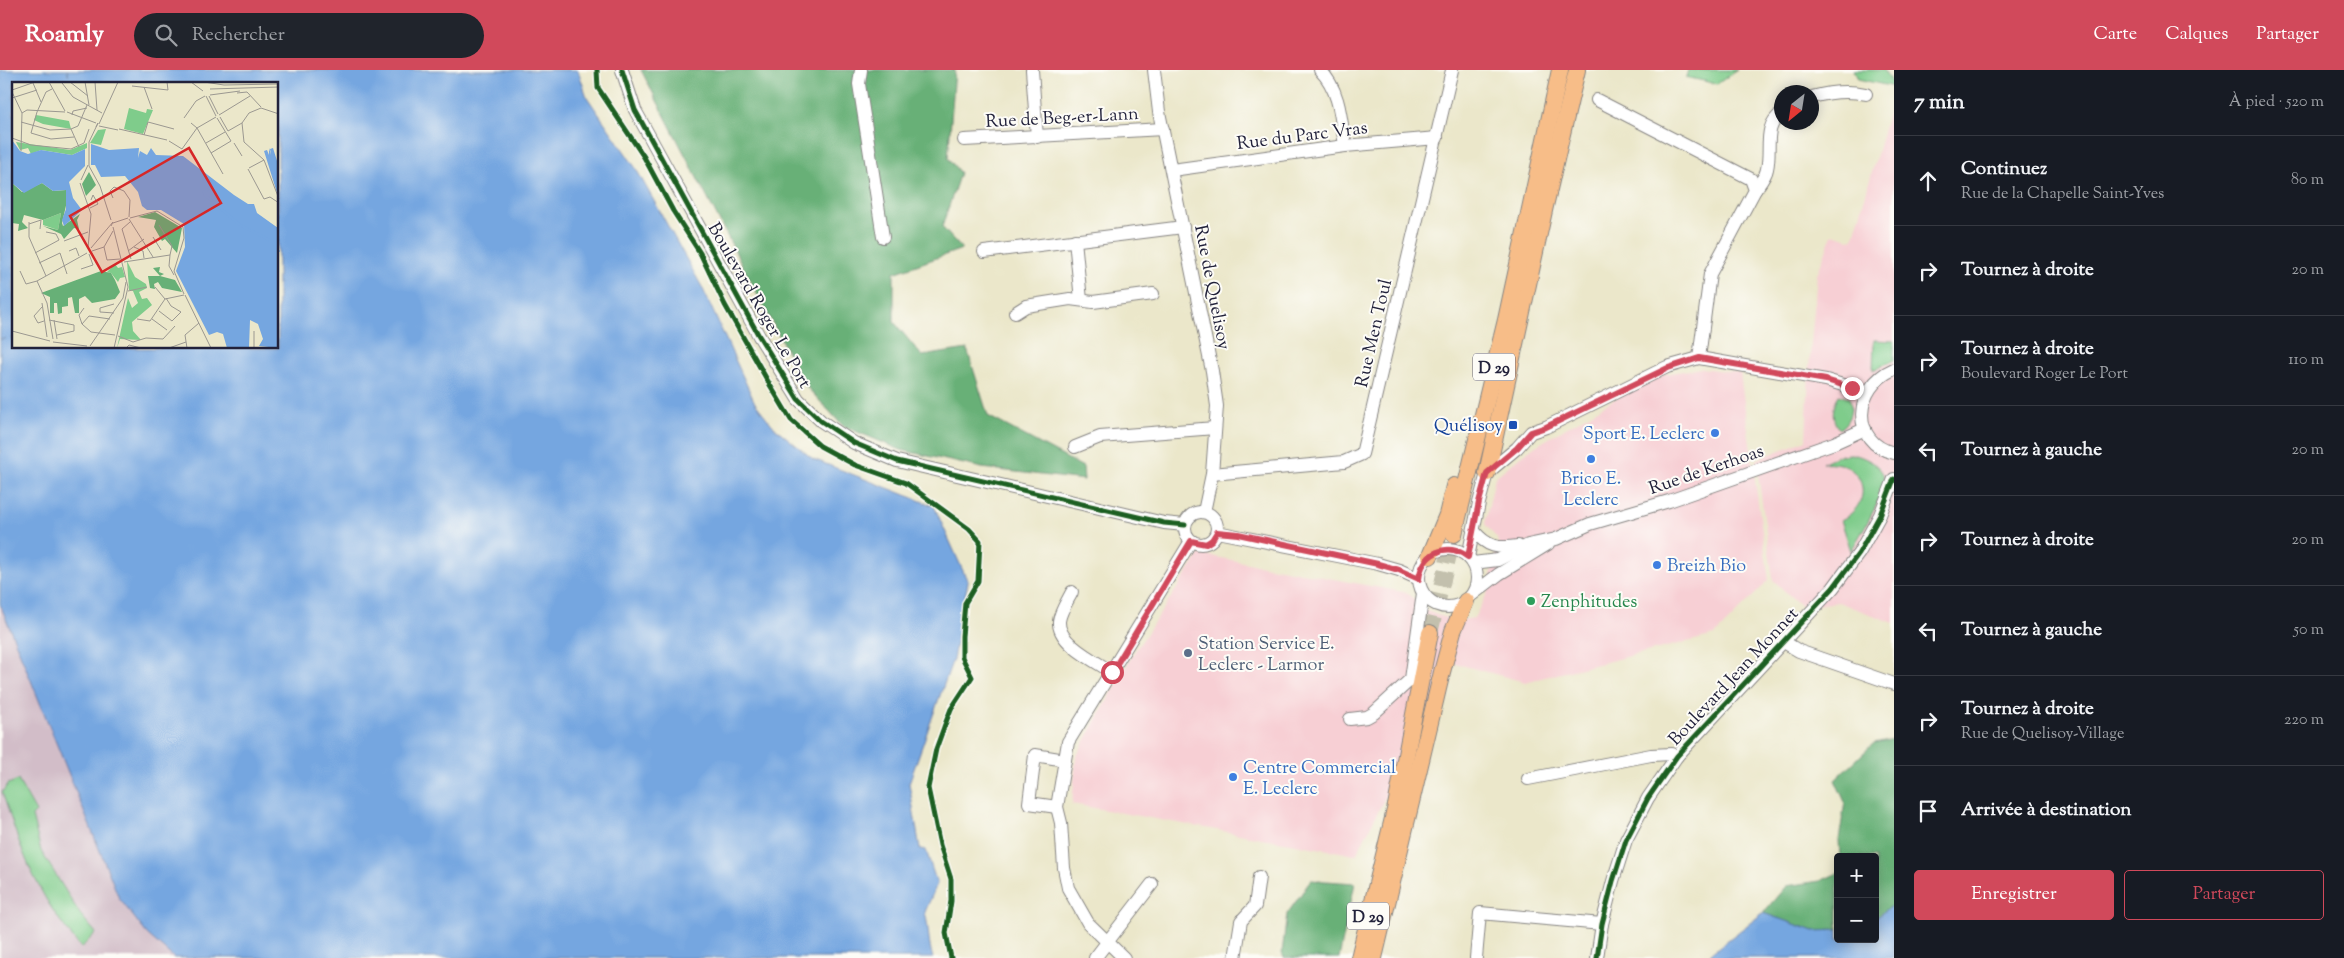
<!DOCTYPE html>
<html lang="fr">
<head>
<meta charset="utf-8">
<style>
  :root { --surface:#171b24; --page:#20242c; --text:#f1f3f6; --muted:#9ea1a6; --line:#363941; --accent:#d1495b }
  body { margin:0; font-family:"Sorts Mill Goudy",serif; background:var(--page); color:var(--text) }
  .controls { position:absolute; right:15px; bottom:15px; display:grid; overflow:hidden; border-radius:5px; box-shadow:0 2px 12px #0003 }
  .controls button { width:45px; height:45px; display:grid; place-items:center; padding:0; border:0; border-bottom:1px solid var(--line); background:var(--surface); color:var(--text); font:25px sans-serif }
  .compass { position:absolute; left:1774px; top:15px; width:45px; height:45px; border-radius:50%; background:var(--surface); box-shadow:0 2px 12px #0003; rotate:210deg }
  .stop { position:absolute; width:15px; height:15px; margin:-11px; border:4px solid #d1495b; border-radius:50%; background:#fff }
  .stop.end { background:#d1495b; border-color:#fff; box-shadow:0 1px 5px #0008 }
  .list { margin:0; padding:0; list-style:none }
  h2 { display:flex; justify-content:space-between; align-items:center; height:65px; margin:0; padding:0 20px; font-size:21px }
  h2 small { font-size:16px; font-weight:400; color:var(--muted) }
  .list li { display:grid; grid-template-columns:32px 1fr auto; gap:15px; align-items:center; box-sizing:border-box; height:90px; padding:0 20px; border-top:1px solid var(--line) }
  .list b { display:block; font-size:19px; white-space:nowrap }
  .list p { margin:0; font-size:16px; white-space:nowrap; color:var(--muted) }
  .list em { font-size:16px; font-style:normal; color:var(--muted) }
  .actions { display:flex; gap:10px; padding:15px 20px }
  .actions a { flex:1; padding:11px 0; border:1px solid var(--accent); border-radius:5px; text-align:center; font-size:18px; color:var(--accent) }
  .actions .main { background:var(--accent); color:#fff }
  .icon { flex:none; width:28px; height:28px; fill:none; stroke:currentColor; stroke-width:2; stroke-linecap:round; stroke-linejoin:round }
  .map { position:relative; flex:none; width:1894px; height:888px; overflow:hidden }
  header { display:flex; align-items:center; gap:30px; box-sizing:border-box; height:70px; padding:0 25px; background:var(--accent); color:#fff }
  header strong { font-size:24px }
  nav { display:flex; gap:28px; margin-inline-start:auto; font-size:18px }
  .search { width:350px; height:45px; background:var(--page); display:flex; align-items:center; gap:12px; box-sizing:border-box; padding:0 18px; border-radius:28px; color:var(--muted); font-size:19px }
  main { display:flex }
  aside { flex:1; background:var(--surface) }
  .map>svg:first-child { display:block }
  .built { fill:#f7cfd4 }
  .industrial { fill:#d2bdc8 }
  .green { fill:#7fcc8b; stroke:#507763 }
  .forest { fill:#67b077; stroke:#446959 }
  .water { fill:#75a6e0; stroke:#4c648e; fill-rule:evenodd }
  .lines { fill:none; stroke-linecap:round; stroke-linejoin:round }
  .ferry { stroke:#43577d; stroke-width:1; stroke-dasharray:6 5; stroke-linecap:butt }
  .major-tunnel { stroke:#c3c0ad; stroke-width:16; stroke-dasharray:16 8; stroke-linecap:butt }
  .minor-casing { stroke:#868482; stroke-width:14 }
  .major-casing { stroke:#868482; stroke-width:18 }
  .minor { stroke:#fff; stroke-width:12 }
  .major { stroke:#f7bd88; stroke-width:16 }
  .cycleway-casing { stroke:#fdfcf7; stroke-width:8 }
  .cycleway { stroke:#1b5e20; stroke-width:5 }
  .route { stroke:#d1495b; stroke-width:6 }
  .transit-dot { fill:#1a4fb4; stroke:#fdfcf7; stroke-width:2 }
  .shop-dot { fill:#3f7fe0; stroke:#fdfcf7; stroke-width:2 }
  .leisure-dot { fill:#2e9e5b; stroke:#fdfcf7; stroke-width:2 }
  .service-dot { fill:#5c6f8a; stroke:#fdfcf7; stroke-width:2 }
  .labels { text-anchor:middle; stroke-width:4; stroke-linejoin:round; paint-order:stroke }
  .shield { fill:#fdfcf7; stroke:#646373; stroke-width:1 }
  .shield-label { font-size:16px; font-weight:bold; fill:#22223b }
  .street-label { font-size:18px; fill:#22223b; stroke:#fdfcf7 }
  .transit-label { font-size:18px; fill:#164399; stroke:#fdfcf7; text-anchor:end }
  .shop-label { font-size:18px; fill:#366cbe; stroke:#fdfcf7; text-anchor:start }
  .leisure-label { font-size:18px; fill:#27864d; stroke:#fdfcf7; text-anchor:start }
  .service-label { font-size:18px; fill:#4e5e75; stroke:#fdfcf7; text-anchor:start }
  .inset-river { fill:none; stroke:#75a6e0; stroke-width:2.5 }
  .inset-road { fill:none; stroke:#9b9891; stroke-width:1 }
  .view { fill:#d62828; fill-opacity:0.15; stroke:#d62828; stroke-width:2.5 }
  .inset-edge { fill:none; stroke:#22223b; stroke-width:2.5 }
</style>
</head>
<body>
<header>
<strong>Roamly</strong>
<div class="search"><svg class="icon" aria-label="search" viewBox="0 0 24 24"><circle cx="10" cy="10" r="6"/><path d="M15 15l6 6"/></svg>Rechercher</div>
<nav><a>Carte</a><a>Calques</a><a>Partager</a></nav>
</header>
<main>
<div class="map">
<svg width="1894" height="888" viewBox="0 0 1894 888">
  <rect width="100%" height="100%" fill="#fdfcf7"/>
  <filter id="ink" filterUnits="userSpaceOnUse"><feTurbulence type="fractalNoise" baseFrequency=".02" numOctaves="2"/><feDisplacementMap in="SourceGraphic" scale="10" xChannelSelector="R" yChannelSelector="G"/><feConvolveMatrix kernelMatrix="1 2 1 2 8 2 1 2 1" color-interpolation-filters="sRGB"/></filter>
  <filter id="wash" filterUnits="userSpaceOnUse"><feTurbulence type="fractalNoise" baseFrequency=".0096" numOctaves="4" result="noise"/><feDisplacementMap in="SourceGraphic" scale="20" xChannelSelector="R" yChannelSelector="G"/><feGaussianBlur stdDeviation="1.12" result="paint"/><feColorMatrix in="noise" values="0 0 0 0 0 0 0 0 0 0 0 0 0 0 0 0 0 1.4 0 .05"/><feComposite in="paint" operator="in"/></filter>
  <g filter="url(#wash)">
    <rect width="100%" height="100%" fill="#ebe7ca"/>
    <g class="built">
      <polygon points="1894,23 1894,553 1838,532 1802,537 1773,510 1756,390 1806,370 1809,297 1817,205 1832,164 1853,170"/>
      <polygon points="1701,298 1740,303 1769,510 1715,565 1525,612 1453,593 1356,785 1072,734 1076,687 1135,581 1200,484 1408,523 1424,540 1437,545 1457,551 1474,548 1487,524 1499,471 1485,454 1495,407 1529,380 1618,327 1665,304"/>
    </g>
    <polygon class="industrial" points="0,534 119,828 147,864 174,888 0,888"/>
    <g class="green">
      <polygon points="1688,0 1737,0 1717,14 1686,7"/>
      <polygon points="1854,0 1884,0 1894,17 1858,9"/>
      <polygon points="1874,270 1894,271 1894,290 1873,300"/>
      <path d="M1839,325L1849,328C1854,339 1849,353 1839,359C1830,348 1833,337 1839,325Z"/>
      <path d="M1851,384C1864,386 1884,396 1885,411C1885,424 1859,467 1851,481L1841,450C1879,431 1862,388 1822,393L1839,385Z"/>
      <path d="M18,710L36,742L32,746L41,781L80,844L96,863L81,878C66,859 51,840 40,818C23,788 13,754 2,722L8,714Z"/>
    </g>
    <g class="forest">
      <polygon points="641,0 955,0 948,88 960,103 942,157 962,179 894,203 894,252 922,286 967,279 988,346 1083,397 1084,410 982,398 901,380 843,356 804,314"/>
      <polygon points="1894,669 1894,834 1875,848 1875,787 1840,787 1839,770 1845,732 1835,710 1874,673"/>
      <polygon points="1838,803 1838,860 1814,861 1763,843 1786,816 1820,811"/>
      <polygon points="1311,810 1355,813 1339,888 1284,888 1282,883 1287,844"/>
    </g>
    <g class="water">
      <path d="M0,0H578L587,27L635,97L702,217L755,333L774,357L813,389L934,436L968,512L953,589L909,713L920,779L926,780L937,814L925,842C929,857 928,873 933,888H174L147,864L119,828L0,534ZM14,14H278V278H14Z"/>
      <polygon points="1894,834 1894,888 1710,888 1711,883 1763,843 1814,861 1838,860 1838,869 1875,869 1875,848"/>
    </g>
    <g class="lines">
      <g class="ferry">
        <polyline points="67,0 71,14"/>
        <polyline points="0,269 14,268"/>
      </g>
    </g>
  </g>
  <g filter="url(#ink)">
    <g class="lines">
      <polyline class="major-tunnel" points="1430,563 1454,464"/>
      <defs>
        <g id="minor">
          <polyline points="622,0 635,40 759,266 798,329 821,351 854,373 897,391 1164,453 1185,455"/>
          <polyline points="861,0 859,14 883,167"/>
          <polyline points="1032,0 1037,67"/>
          <polyline points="1154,0 1159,42 1212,301 1217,336 1212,404 1204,442"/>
          <path d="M1320,0C1340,20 1341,49 1345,76"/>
          <path d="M1812,27C1830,22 1847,20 1866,24"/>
          <polyline points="1597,30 1751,109 1755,120 1710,204 1699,288"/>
          <polyline points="964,70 1163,59"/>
          <polyline points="1172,100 1345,76 1437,68"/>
          <path d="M1755,120C1760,113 1766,106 1767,99C1772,78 1762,57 1782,43"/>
          <polyline points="1075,170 1081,230"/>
          <polyline points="984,182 1183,157"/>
          <polyline points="1015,243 1026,236 1070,229 1093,232 1153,224"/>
          <path d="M1894,299C1853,317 1850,373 1894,383"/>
          <polyline points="1075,377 1100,367 1215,358"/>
          <polyline points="1212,404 1344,392 1362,384 1452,0"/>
          <circle cx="1201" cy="458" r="16"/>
          <path d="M1474,461C1487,477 1498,479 1518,476"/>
          <polyline points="1217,462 1378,494 1399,500 1419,509"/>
          <circle cx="1448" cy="508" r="29"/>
          <polyline points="1468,487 1479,433 1487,403 1517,378 1531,362 1546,357 1667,297 1699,288 1826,310 1866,322"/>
          <polyline points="1473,493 1498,490 1528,475 1556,469 1590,454 1669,431 1834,373 1865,359"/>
          <path d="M1072,522C1068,530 1060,542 1059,551C1057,573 1095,591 1112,602"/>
          <polyline points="1473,524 1499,504 1548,474"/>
          <polyline points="1784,572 1799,581 1894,614"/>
          <polyline points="1350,649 1367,647 1374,643 1411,609 1423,523"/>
          <polyline points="1528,709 1651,685 1671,684 1677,686"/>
          <polyline points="1057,737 1029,733 1035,685 1065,690"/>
          <polyline points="1095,888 1152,814"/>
          <polyline points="1124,888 1088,853 1068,818 1064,798 1061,753 1057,737 1068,672 1191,471"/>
          <polyline points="1235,888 1241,851 1255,836 1259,807"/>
          <polyline points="1476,888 1480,843 1602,854"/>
          <polyline points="1597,888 1602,854 1613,811 1626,770 1648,728 1677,686 1833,518 1859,483 1880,445 1894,409"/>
        </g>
        <g id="major">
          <polyline points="1487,403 1545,136 1577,0"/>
          <polyline points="1454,464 1506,250 1560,0"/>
          <polyline points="1430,486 1447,445 1454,416"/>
          <polyline points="1359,888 1396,736 1430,563"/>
          <polyline points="1374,888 1442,602 1453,561 1466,531"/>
        </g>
      </defs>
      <use href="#minor" class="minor-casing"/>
      <use href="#major" class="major-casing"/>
      <use href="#minor" class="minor"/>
      <use href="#major" class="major"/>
      <defs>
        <g id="cycleway">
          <polyline points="597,0 598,18 644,87 673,141 700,183 725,235 770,315 791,350 820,376 855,395 906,413 969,459 980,471 978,511 965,533 962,566 962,587 972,607 951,639 944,657 936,679 928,718 940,775 951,809 951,831 946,863 951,888"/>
          <polyline points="622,0 635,40 759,266 798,329 821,351 854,373 897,391 1164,453 1185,455"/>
          <polyline points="1597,888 1602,854 1613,811 1626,770 1648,728 1677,686 1833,518 1859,483 1880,445 1894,409"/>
        </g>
      </defs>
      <use href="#cycleway" class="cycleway-casing"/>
      <use href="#cycleway" class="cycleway"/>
    </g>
  </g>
  <g class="lines" filter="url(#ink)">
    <path class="route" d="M1112,602L1191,471L1206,474L1212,470L1217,462L1238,464L1378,494L1399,500L1419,509C1422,483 1447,471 1468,487L1479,432L1487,403L1517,378L1531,362L1546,357L1668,298L1699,288L1826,310L1852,318"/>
  </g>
  <rect class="transit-dot" x="1508" y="350" width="10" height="10" rx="2.5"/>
  <g class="shop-dot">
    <circle cx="1715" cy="363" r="5"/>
    <circle cx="1591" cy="389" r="5"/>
    <circle cx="1657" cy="495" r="5"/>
    <circle cx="1233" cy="707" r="5"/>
  </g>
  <circle class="leisure-dot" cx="1531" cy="531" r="5"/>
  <circle class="service-dot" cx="1188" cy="583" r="5"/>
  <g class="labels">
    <g class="shield">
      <rect x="1473" y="283.5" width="42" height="27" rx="4"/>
      <rect x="1347" y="832.5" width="42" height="27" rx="4"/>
    </g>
    <g class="shield-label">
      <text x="1494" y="303">D 29</text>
      <text x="1368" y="852">D 29</text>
    </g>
    <g class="street-label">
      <text transform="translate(1062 47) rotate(-3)" y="6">Rue de Beg-er-Lann</text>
      <text transform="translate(1302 65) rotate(-7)" y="6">Rue du Parc Vras</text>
      <text transform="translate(1213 217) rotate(79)" y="6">Rue de Quelisoy</text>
      <text transform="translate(760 235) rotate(60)" y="6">Boulevard Roger Le Port</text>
      <text transform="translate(1373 263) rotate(-77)" y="6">Rue Men Toul</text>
      <text transform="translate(1706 399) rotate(-19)" y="6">Rue de Kerhoas</text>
      <text transform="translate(1733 606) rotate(-47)" y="6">Boulevard Jean Monnet</text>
    </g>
    <g class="transit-label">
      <text x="1503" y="361">Quélisoy</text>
    </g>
    <g class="shop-label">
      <text x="1705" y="369" text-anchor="end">Sport E. Leclerc</text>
      <text x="1591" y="414" text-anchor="middle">Brico E.<tspan x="1591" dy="21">Leclerc</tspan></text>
      <text x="1667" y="501">Breizh Bio</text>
      <text x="1243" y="703">Centre Commercial<tspan x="1243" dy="21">E. Leclerc</tspan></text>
    </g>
    <g class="leisure-label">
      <text x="1541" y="537">Zenphitudes</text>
    </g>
    <g class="service-label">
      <text x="1198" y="579">Station Service E.<tspan x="1198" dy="21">Leclerc - Larmor</tspan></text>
    </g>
  </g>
  <g transform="translate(12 12)">
    <rect width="266" height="266" fill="#ebe7ca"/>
    <path d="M117,26L134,31L135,27L141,28L131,52L112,47ZM24,33L57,39L59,47L31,42L22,38ZM94,47L89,63L78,61L86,48ZM4,60L58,68L75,61V66L60,73L29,68L19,72L16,66L8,68ZM49,131L46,148L31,143V138ZM115,179L123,195L134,202L135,206L127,210L130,217L135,216L140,223L120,240L121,249L129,258L108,257L105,266L116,216L120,226L126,221L121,209L117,208ZM103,182L106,186L110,185L113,195L108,196L106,200L99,191L89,189L95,190Z" fill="#7fcc8b"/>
    <path d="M77,90L84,103L74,114L70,102ZM0,101L10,110L30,101L41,109L54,108L56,115L50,141L51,144L68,132L65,138L67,147L62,146L52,157L49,152L31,144L46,148L49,131L31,138L12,133L10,140L16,146L6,149L7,142L0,141ZM143,130L170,146L165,171L153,157L150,159L142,145L144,138L126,135ZM148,185L147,190L152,192L148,194L163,198L170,210L150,206L146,200L142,202L143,207L138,206L136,194H148L141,186ZM89,189L99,191L103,198L108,210L103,217L80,221L73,214L67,217V231H63L60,215L56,216V224L50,225V231L46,232L45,221H42V231H38V215L29,211Z" fill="#67b077"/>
    <path d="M0,58L8,69L16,72L29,68L60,73L73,67V84L57,100L61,116L70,128L52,144L50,138L54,127V108L41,109L30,101L12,111L0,101ZM79,62L97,68L127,66L126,76L128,69L135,73L139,66L144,73L171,74L222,113L236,122H242L245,131L266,146V266L247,264L251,257L246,242L238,238L237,266H215L211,252L205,250L197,253L164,189L173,165L172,142L149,128H135L130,124L126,110L113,94L89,95L83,83H79ZM257,66L259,73L258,67L261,66L266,82V114L252,69L255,68L257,73Z" fill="#75a6e0"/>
    <path class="inset-river" d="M203,102L192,110L193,113L228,143L261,160L267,170"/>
    <path class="inset-road" d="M37,0L53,29M58,0L76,14M73,0L77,23M83,0L85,28M179,0L191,9M192,0L212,3L267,2M21,1L29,20M50,1L61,15L90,31M120,4L156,8L155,0M132,5L140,27M40,7L34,10L25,30L19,51L39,57L62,55M198,7L267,5M0,8L23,0M0,10L10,31M225,11L235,10L249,25M198,13L228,9M194,14L204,34M197,14L206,32M0,16L25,8M55,30L84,41M10,31L15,28L53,30M60,33L61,29L75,26M207,33L238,14M208,35L216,49M172,36L184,19L193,14M205,36L219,59M9,40L38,48L59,47L67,65M179,41L185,46L211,92M87,42L106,0M87,44L106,48M84,45L86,41L77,60V84L88,104L99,138M59,47L66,44L75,23M107,47L155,58M216,49L230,41M132,53L136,40L162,47M0,56L19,63L59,67L72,61L77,47M157,59L170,67L185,46L204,35M194,61L213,50M222,61L230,74M9,69L10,31M199,71L219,59M252,78L232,60L230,41L237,31L249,26L267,32M252,78L267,117M237,86L252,78M236,87L252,117L258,115L267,121M69,98L76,83M68,101L79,132L76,166M101,116L98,109L102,105L112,109L118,118L117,135M78,126L86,122L81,113L79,118M118,136L145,129L171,145L172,156L162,189L172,212M117,137L141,175M17,140V155L34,194L75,171M118,140L110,147L119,177M101,141L116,136M17,142L29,138L28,147M147,143L160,164L158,173M101,145L116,205L102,266M141,155L149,168M52,159L76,150M92,165L95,178L108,177M122,165L131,169L132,176M79,166L101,140L99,144M57,169L64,166L67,174M80,169L92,165L101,149M116,169L132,157M23,171L47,158L44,152L34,150M112,180L158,173L157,184L162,193M27,181L48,171L55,192M69,187L81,183L77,172M8,189L14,202L25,199M34,194L25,199L35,221L41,257M143,205L153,217M116,209L135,205M173,213L199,266M111,216L114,200M30,221L35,255M30,225L22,234L26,241L32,239M147,229L160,239L169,230L159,224L154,216M102,231L88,230V226L102,222M98,237L77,234L70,242L79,250L103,253M125,237L138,239L153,217L172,213M140,237L155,248M37,238L62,243V249L45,253M42,238L45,257M70,242L67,233L72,226M0,249L38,259M106,254L121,260L134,256L151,257L163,244M41,260L75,264M78,264L111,216M114,266L117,263L129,266M157,266L174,260M175,266L173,253L187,241M242,266V249"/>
    <path class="view" d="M177,66L209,121L90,190L58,134Z"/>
    <rect width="266" height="266" class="inset-edge"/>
  </g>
</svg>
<div class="controls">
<button>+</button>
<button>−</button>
</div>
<svg class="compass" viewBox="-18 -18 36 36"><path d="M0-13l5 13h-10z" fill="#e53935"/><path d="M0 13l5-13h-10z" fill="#9ea1a6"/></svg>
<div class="stop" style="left:1112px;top:602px"></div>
<div class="stop end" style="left:1852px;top:318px"></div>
</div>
<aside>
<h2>7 min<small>À pied · 520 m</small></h2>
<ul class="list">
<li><svg class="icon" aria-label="ahead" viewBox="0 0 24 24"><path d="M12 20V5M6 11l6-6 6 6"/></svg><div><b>Continuez</b><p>Rue de la Chapelle Saint-Yves</p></div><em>80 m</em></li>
<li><svg class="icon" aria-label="right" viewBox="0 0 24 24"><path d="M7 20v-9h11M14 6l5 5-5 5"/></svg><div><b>Tournez à droite</b></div><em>20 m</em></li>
<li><svg class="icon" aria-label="right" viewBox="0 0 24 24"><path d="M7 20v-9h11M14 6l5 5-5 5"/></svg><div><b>Tournez à droite</b><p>Boulevard Roger Le Port</p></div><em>110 m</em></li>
<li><svg class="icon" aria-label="left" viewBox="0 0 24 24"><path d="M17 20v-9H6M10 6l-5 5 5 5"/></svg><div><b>Tournez à gauche</b></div><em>20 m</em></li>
<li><svg class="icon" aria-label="right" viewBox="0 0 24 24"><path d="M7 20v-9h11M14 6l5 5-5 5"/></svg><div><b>Tournez à droite</b></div><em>20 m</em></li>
<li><svg class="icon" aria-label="left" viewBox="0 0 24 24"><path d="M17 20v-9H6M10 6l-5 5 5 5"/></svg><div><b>Tournez à gauche</b></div><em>50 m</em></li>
<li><svg class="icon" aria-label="right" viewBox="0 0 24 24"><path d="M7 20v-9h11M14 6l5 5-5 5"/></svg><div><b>Tournez à droite</b><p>Rue de Quelisoy-Village</p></div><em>220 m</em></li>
<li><svg class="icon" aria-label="arrive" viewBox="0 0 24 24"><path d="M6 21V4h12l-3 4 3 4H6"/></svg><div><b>Arrivée à destination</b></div></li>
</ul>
<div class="actions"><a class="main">Enregistrer</a><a>Partager</a></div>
</aside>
</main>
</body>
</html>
